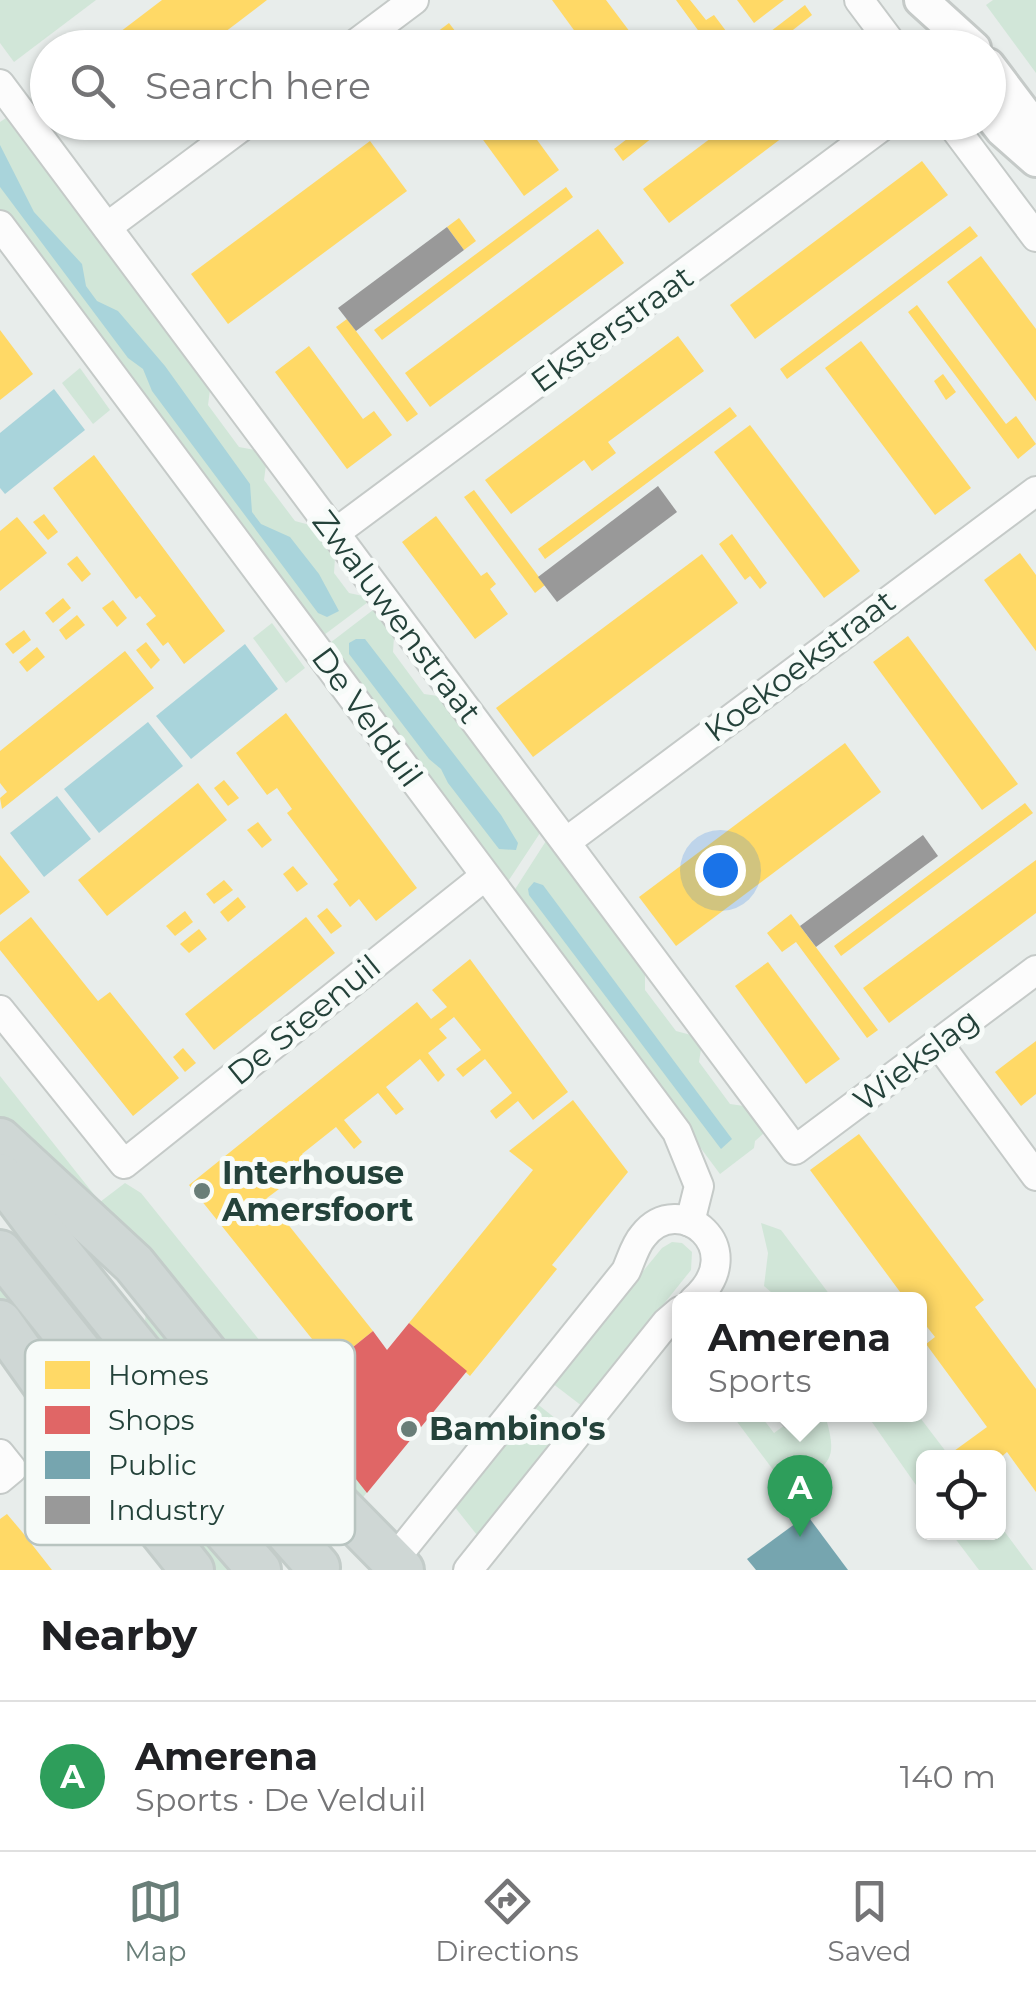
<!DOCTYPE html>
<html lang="en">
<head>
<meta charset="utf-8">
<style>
  :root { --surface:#fff; --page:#f2f2f2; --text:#202124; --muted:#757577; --line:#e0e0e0; --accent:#697e78 }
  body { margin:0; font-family:Montserrat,sans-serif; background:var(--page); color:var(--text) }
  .controls { position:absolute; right:30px; bottom:30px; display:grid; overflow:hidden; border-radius:15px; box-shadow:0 2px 8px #0004 }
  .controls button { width:90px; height:90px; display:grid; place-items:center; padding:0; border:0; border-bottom:2px solid var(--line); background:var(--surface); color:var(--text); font:50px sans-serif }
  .you { position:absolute; left:720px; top:870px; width:35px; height:35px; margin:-25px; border:8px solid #fff; border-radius:50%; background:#1a73e8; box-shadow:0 0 0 15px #1a73e833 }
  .badge { display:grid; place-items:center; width:65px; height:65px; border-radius:50%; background:var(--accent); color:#fff; font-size:32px; font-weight:700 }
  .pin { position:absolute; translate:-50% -82px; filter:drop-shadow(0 2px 5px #0008) }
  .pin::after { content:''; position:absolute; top:52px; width:35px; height:30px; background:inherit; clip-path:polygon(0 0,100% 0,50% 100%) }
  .popup { position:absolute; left:672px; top:1292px; width:255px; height:130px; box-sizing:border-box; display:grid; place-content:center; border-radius:15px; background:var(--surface); filter:drop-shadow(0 2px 8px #0005); font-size:32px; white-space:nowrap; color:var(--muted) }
  .popup b { font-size:38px; color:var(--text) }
  .popup::after { content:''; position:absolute; left:50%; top:100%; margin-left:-20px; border:20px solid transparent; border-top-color:var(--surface) }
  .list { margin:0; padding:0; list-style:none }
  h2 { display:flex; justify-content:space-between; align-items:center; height:130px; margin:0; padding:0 40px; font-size:42px }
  h2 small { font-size:32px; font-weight:400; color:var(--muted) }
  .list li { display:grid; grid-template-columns:65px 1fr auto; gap:30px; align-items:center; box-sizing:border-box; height:150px; padding:0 40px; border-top:2px solid var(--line) }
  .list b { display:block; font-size:38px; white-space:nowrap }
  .list p { margin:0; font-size:32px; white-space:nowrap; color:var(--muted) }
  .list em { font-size:32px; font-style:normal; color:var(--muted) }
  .icon { flex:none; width:55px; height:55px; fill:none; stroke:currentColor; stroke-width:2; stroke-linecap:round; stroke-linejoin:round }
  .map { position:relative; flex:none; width:1036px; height:1570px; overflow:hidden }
  .search { position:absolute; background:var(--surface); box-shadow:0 2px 8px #0004; left:30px; right:30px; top:30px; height:110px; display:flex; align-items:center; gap:25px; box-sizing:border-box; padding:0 35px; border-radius:55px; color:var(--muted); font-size:38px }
  .sheet { height:280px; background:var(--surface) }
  nav { display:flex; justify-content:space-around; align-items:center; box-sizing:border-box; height:140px; border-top:2px solid var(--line); background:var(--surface); font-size:28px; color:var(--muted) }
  nav a { display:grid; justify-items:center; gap:5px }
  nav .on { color:var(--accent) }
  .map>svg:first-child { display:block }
  .green { fill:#d1e6d8 }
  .water { fill:#a9d4db }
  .homes { fill:#ffd966 }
  .shops { fill:#e06666 }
  .public { fill:#76a5af }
  .industry { fill:#999 }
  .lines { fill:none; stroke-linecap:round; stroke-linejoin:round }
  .service-casing { stroke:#c5cac8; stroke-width:19 }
  .minor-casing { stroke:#c5cac8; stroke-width:32 }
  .tertiary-casing { stroke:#c5cac8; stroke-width:38 }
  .primary-casing { stroke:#c3ccc9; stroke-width:48 }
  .service { stroke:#fcfcfc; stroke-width:14 }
  .minor { stroke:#fcfcfc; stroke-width:28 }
  .tertiary { stroke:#fcfcfc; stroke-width:32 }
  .primary { stroke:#cfd7d5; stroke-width:42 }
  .poi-dot { fill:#697e78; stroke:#f7fbf9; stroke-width:4 }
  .labels { text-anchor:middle; stroke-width:10; stroke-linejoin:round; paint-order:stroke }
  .street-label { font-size:32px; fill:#24423a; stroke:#f7fbf9 }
  .poi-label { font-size:32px; font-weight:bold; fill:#24423a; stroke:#f7fbf9; text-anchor:start }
  .key { fill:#f7fbf9; stroke:#b8c4c0; stroke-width:2.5 }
  .key-label { font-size:28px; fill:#24423a }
</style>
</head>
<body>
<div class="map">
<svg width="1036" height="1570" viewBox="0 0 1036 1570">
  <rect width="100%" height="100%" fill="#e8edeb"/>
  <g class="green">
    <polygon points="0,0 96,0 14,62 0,43"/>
    <polygon points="993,0 1036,0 1036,73 986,5"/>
    <polygon points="6,118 210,390 208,405 239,447 255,450 266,465 264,480 295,521 310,525 335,558 334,573 349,593 363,596 368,602 320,638 0,210 0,122"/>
    <polygon points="80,368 110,410 93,424 62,383"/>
    <polygon points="373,610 394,637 393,652 424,694 438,696 540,833 505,886 326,646"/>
    <polygon points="272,623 305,668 286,683 253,638"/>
    <polygon points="546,841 645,974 645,990 676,1031 691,1035 701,1049 699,1062 730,1104 744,1106 764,1133 755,1141 754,1148 720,1174 512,894"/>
    <polygon points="0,1076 100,1202 125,1183 141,1193 305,1397 381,1475 356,1506 0,1123"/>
    <polygon points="761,1223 781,1230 833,1299 779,1299 764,1286 768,1253"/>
    <polygon points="672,1242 682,1243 692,1252 691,1270 582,1406 552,1383 662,1248"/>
    <polygon points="0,1277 78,1375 74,1380 229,1570 202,1570 0,1307"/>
    <polygon points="148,1295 340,1534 335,1545 330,1547 145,1321"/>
    <polygon points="536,1403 565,1426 477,1535 454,1506"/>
    <path d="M732,1415H760L774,1433L799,1415H825C840,1465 828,1462 789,1491Z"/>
    <polygon points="867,1415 918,1415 950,1457 924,1458 923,1495"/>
    <polygon points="999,1524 1033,1570 979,1570 951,1533 998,1532"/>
  </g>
  <g class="water">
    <polygon points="0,145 34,212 82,264 86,286 97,301 118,311 165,366 250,484 252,512 261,524 290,537 319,574 339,611 327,617 318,613 152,391 143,369 128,358 0,187"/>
    <polygon points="54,389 85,430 5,494 0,488 0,433"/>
    <polygon points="356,639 365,639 501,815 518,843 516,850 499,849 448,783 441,769 429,759 349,654 349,643"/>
    <polygon points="245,644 278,689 191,759 156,716"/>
    <polygon points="148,722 183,766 99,833 64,789"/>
    <polygon points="57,796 91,839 44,877 10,833"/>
    <polygon points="534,882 543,885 732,1139 721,1149 529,895 528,889"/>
  </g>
  <g class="homes">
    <polygon points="162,0 267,0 204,48 99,48"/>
    <polygon points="552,0 606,0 642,48 587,48"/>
    <polygon points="676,0 690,0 706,20 714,15 732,39 720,48 711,48"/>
    <polygon points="737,0 784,0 754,23"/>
    <polygon points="805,5 812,15 770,48 749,48"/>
    <polygon points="449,23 468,48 416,48"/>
    <polygon points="470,122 524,122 559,170 524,196"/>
    <polygon points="649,122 672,122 623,161 614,149"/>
    <polygon points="711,122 803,122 669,223 643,189 715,135 707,125"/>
    <polygon points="370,141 407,191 228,324 191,274"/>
    <polygon points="922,161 948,195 755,339 730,305"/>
    <polygon points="566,187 573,197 382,340 374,330"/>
    <polygon points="459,218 476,241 464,250 447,227"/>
    <polygon points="970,226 978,236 787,379 780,369"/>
    <polygon points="598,229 624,263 430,407 405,373"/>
    <polygon points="981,256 1036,329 1036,401 947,282"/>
    <polygon points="917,305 1006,424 1016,416 1036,444 1018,459 908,312"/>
    <polygon points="347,319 418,414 407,422 336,327"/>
    <polygon points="0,330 33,374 0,400"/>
    <polygon points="678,336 704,371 608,442 616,453 592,471 584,460 511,514 485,480"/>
    <polygon points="861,341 971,488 935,515 825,368"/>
    <polygon points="309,346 363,419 374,411 392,435 347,469 275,372"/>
    <polygon points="943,374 956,392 946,400 934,381"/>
    <polygon points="730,407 737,416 545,559 538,549"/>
    <polygon points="750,425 860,571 824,598 714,452"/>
    <polygon points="94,455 225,631 184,664 168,642 163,646 146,624 156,616 140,596 136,599 53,488"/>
    <polygon points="474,490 545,585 535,593 464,497"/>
    <polygon points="44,514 58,532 48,540 33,522"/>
    <polygon points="436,516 481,576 487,572 496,584 490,589 508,614 475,639 402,542"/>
    <polygon points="17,517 47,553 0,591 0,531"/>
    <polygon points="732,534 767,583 760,589 750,576 745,580 719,544"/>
    <polygon points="1020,553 1036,575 1036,651 984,580"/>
    <polygon points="702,554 738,603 533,757 496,708"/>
    <polygon points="77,556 91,574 82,582 67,564"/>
    <polygon points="63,598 71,608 53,623 45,613"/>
    <polygon points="113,600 127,618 117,627 102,608"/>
    <polygon points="77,615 85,625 66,640 59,630"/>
    <polygon points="24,630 31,640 13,654 5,644"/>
    <polygon points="908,636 1018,784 982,810 873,662"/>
    <polygon points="146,642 160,660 151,669 136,650"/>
    <polygon points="37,647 45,657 27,672 19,662"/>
    <polygon points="125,651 154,688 2,809 0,798 7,792 0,783 0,751"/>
    <polygon points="286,713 417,888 376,921 359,899 350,907 333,884 338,880 287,813 292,809 277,788 267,795 236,753"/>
    <polygon points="845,743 881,792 676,946 639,897"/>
    <polygon points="224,780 239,798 228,806 214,788"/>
    <polygon points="198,783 227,820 107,916 78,880"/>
    <polygon points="1025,803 1033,813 913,902 841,956 834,946"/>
    <polygon points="258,822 272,840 262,848 247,830"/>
    <polygon points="0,855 30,892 0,915"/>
    <polygon points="1036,860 1036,913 889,1023 863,988"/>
    <polygon points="293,866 308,884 297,892 283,874"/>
    <polygon points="224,880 233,890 214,904 206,894"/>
    <polygon points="238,897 246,907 228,922 220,912"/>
    <polygon points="327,908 342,926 331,934 317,916"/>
    <polygon points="185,911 193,922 175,936 166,926"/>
    <polygon points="791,914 878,1030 867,1038 796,942 782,952 767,933"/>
    <polygon points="31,917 98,1001 110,992 179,1078 133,1116 0,950 0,942"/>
    <polygon points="306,917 335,953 214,1050 185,1014"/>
    <polygon points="199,929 207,939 189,953 180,944"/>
    <polygon points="470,959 568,1092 533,1120 518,1101 496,1119 490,1111 512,1093 485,1059 463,1077 456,1069 481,1050 454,1017 439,1029 447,1038 428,1053 445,1075 438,1082 420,1059 386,1087 404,1109 396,1115 378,1093 344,1120 362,1142 354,1149 336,1127 302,1154 320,1176 312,1182 294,1160 279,1172 287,1183 267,1198 373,1331 332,1364 189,1185 417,1002 431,1019 447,1007 432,990"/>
    <polygon points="768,962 840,1059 806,1084 735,986"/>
    <polygon points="1036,1041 1036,1094 1021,1106 995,1072"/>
    <polygon points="183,1048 196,1063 185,1072 173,1057"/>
    <polygon points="573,1100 628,1172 552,1265 557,1269 470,1376 409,1323 533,1170 509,1151"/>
    <polygon points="859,1134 984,1300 975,1307 1036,1389 1036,1492 1007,1452 1000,1458 959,1458 954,1451 987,1427 926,1344 935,1337 920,1318 920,1300 906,1300 810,1170"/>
    <polygon points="7,1514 23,1533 52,1570 0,1570 0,1519"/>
  </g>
  <polygon class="shops" points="409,1323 467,1371 367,1493 321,1435 355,1393 332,1364 373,1331 387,1350"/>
  <polygon class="public" points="807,1515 848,1570 756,1570 747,1559"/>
  <g class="industry">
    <polygon points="447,227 464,250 356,331 338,308"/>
    <polygon points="658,486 677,512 557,602 538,577"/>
    <polygon points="923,835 938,856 816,947 800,926"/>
  </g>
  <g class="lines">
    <defs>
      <polyline id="service" points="786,1414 790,1420"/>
      <g id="minor">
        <polyline points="859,0 895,48"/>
        <polyline points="350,48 414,0"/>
        <polyline points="0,84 795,1150 1036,970"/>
        <polyline points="950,122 1036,237"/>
        <polyline points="0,225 677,1132 699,1186 690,1222"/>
        <polyline points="107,227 248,122"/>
        <polyline points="335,533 888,122"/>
        <polyline points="566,842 1036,491"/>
        <polyline points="0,1010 124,1164 485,876"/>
        <polyline points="938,1043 1036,1176"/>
        <polyline points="0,1454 12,1469 0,1479"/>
        <path d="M393,1561L626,1271C631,1260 635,1245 643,1236C679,1189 752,1249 694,1300"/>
        <polyline points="468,1570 666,1323 680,1311"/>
      </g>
      <g id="tertiary">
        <polyline points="921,0 974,48"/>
        <polyline points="988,65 1024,113 1036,139"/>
        <polyline points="988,112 1002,130 1036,160"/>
      </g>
      <g id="primary">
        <polyline points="0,1140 134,1264 284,1450 402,1570"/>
        <polyline points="0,1175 39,1227 263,1505 318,1567"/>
        <polyline points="0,1252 205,1508 259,1570"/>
        <polyline points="0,1322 49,1391 192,1570"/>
      </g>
    </defs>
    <use href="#service" class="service-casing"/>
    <use href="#minor" class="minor-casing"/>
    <use href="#tertiary" class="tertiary-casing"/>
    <use href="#primary" class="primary-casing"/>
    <use href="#service" class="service"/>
    <use href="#minor" class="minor"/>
    <use href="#tertiary" class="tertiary"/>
    <use href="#primary" class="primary"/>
  </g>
  <g class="poi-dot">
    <circle cx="202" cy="1191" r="10"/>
    <circle cx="409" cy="1429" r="10"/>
  </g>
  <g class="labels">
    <g class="street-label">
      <text transform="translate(612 329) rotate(-36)" y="11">Eksterstraat</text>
      <text transform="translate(397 617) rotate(53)" y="11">Zwaluwenstraat</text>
      <text transform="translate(800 666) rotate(-37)" y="11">Koekoekstraat</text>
      <text transform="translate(367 717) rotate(54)" y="11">De Velduil</text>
      <text transform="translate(304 1020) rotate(-39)" y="11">De Steenuil</text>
      <text transform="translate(916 1060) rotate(-37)" y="11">Wiekslag</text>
    </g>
    <g class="poi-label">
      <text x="222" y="1184">Interhouse<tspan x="222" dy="37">Amersfoort</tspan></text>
      <text x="429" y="1440">Bambino's</text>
    </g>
  </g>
  <rect x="25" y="1340" width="330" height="205" rx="15" class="key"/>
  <rect x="45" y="1361" width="45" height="28" fill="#ffd966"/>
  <rect x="45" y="1406" width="45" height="28" fill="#e06666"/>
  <rect x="45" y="1451" width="45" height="28" fill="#76a5af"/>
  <rect x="45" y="1496" width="45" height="28" fill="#999"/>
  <g class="key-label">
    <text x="108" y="1385">Homes</text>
    <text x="108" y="1430">Shops</text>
    <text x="108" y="1475">Public</text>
    <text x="108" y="1520">Industry</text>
  </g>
</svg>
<div class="controls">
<button><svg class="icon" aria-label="locate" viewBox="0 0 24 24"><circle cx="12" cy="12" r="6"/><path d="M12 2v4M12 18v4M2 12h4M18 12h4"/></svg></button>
</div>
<div class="you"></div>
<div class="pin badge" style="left:800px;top:1537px;background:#2e9e5b">A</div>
<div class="popup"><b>Amerena</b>Sports</div>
<div class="search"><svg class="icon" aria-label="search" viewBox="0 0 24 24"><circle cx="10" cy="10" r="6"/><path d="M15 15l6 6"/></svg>Search here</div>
</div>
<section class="sheet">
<h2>Nearby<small></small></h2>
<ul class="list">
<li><span class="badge" style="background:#2e9e5b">A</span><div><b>Amerena</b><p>Sports · De Velduil</p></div><em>140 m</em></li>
</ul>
</section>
<nav>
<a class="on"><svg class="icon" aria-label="map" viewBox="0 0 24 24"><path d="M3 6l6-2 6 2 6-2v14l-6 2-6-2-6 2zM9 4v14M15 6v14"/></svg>Map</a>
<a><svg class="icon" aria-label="directions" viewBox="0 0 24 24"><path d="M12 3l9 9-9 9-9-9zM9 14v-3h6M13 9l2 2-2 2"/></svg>Directions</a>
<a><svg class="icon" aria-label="saved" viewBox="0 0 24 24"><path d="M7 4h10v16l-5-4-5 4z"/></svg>Saved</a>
</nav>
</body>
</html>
